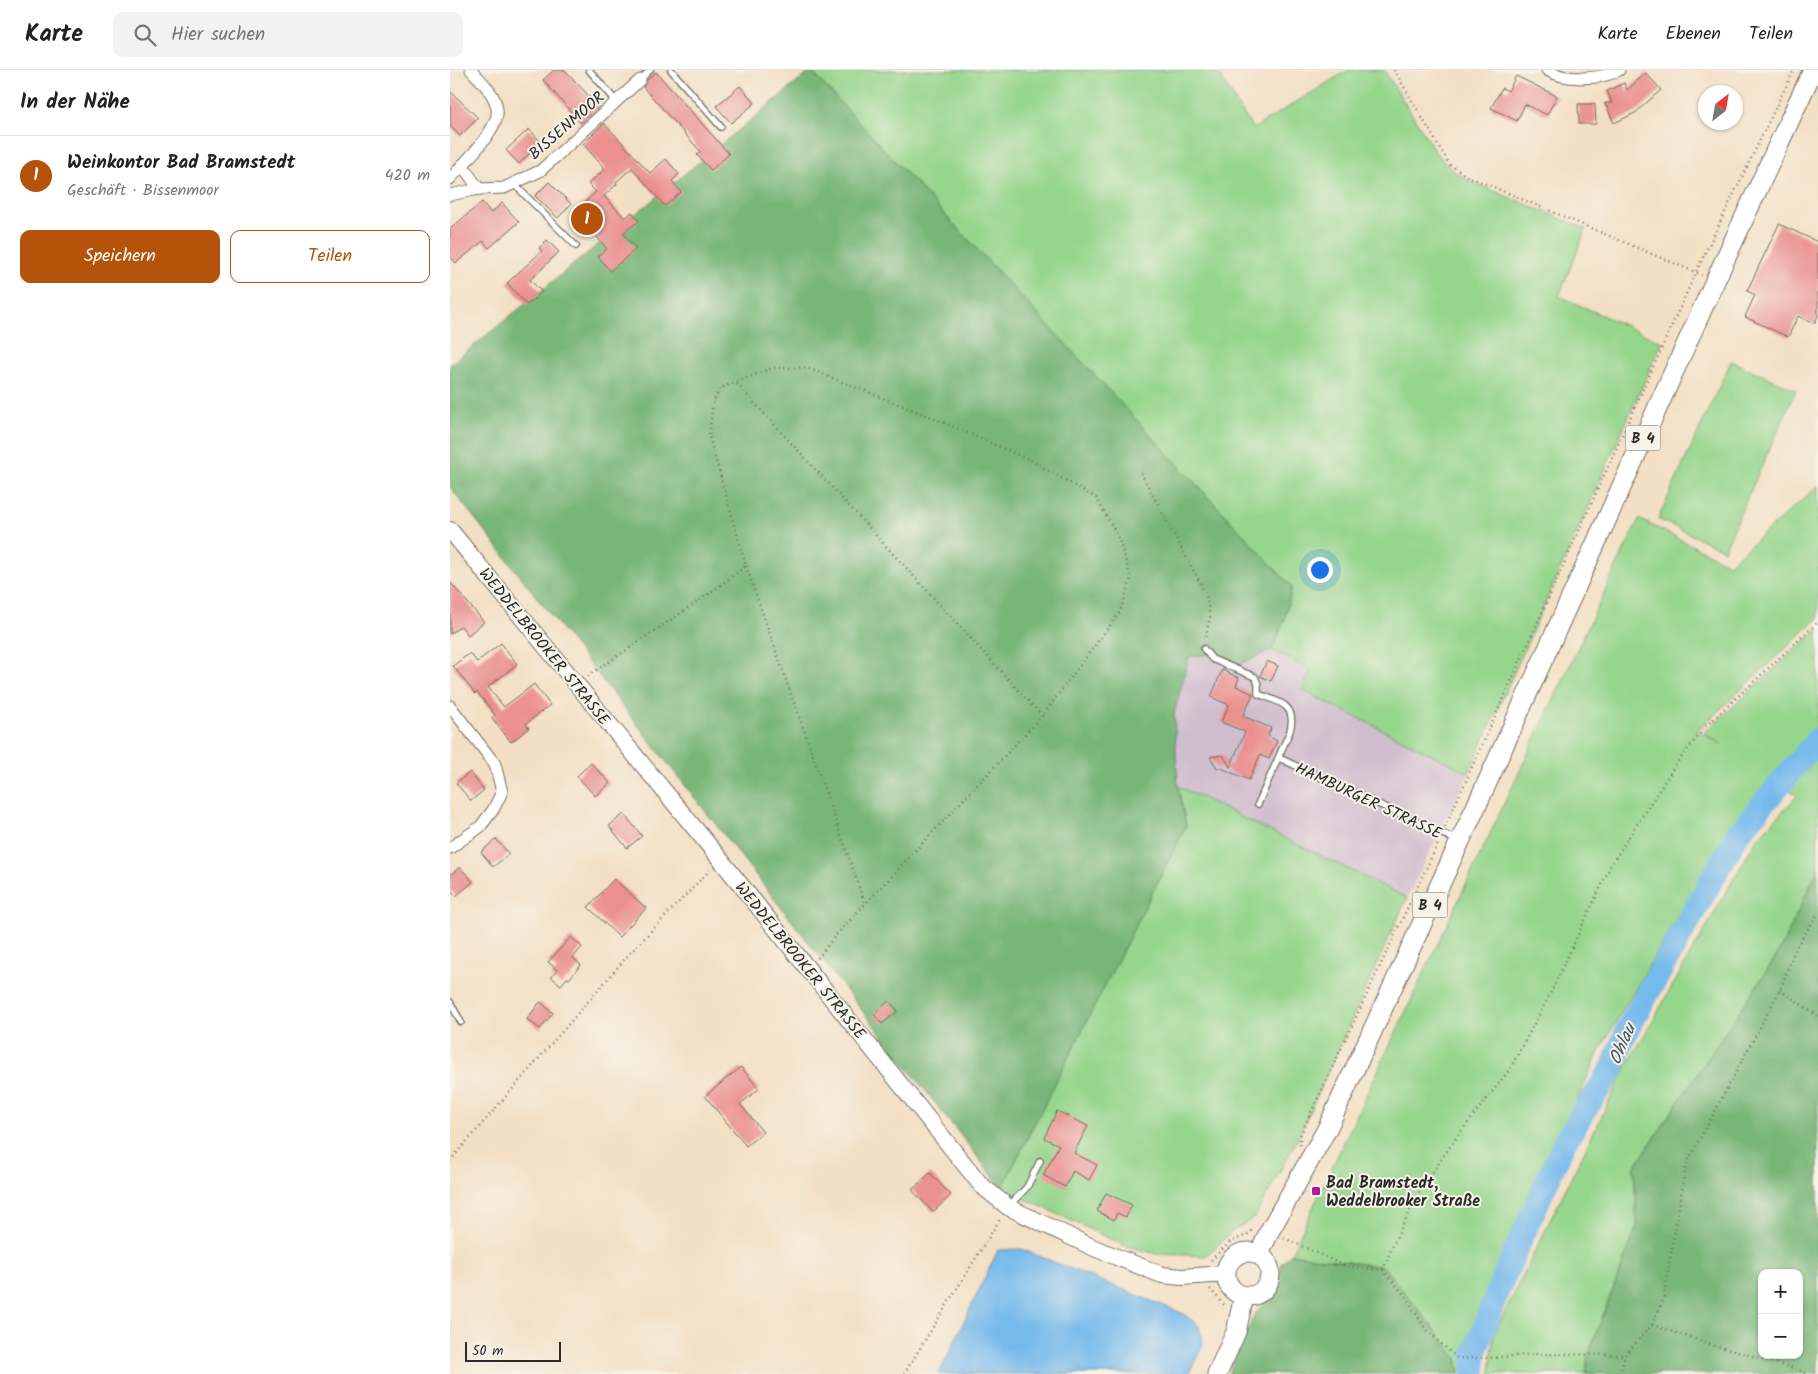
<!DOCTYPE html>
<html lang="de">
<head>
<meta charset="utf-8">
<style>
  :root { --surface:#fff; --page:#f2f2f2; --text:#222; --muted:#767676; --line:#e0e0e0; --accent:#b45309 }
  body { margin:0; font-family:Kalam,sans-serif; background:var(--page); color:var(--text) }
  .controls { position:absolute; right:15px; bottom:15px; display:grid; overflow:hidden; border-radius:10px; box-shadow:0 1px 4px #0004 }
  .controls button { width:45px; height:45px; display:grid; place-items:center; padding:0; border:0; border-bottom:1px solid var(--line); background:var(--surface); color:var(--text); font:25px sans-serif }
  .compass { position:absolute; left:1248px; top:15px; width:45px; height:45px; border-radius:50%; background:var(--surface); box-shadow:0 1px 4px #0004; rotate:31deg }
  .scale { position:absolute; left:15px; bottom:12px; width:96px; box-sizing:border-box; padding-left:5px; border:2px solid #2b2b2b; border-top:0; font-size:14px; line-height:18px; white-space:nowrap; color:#2b2b2b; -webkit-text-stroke:4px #f7f3e8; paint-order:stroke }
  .you { position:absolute; left:869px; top:499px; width:18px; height:18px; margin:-12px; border:4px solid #fff; border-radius:50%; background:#1a73e8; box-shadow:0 0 0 8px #1a73e833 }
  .badge { display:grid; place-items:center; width:32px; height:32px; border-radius:50%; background:var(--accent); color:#fff; font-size:16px; font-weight:700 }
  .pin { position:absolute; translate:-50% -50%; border:2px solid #fff; box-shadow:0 1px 5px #0006 }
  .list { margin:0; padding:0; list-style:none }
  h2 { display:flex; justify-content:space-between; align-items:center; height:65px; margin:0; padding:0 20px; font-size:21px }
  h2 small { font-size:16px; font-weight:400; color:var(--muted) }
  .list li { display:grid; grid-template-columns:32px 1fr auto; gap:15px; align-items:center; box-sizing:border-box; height:80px; padding:0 20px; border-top:1px solid var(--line) }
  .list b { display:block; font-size:19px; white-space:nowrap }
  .list p { margin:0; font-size:16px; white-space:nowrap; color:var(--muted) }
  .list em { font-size:16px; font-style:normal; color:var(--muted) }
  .actions { display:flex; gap:10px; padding:15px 20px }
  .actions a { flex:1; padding:11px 0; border:1px solid var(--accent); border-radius:10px; text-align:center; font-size:18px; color:var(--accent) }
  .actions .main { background:var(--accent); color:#fff }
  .icon { flex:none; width:28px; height:28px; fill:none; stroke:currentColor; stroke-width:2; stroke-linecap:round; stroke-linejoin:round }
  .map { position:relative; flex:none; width:1368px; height:1304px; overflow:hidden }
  header { display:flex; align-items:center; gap:30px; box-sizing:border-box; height:70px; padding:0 25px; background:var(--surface); border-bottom:1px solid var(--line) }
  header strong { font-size:24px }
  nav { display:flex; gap:28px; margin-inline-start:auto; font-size:18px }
  .search { width:350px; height:45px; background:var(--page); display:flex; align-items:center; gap:12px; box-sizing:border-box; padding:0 18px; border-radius:10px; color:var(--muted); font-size:19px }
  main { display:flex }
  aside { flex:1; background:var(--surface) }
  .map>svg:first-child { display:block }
  .industrial { fill:#d0bdce }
  .green { fill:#95d58c; stroke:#60805c }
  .forest { fill:#78b678; stroke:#527052; fill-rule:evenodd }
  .water { fill:#76baec; stroke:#50728c }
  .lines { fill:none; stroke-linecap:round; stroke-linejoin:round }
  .river { stroke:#76baec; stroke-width:24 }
  .building { fill:#ea908f }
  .lane-casing { stroke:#716a60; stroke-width:8 }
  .street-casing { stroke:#716a60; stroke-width:13 }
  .secondary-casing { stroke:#716a60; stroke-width:18 }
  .primary-casing { stroke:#716a60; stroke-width:21 }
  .path { stroke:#716a60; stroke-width:2.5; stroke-dasharray:1 4; stroke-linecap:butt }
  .lane { stroke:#fff; stroke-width:5.5 }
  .street { stroke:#fff; stroke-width:11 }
  .secondary { stroke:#fff; stroke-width:16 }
  .primary { stroke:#fff; stroke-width:19 }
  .poi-dot { fill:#b5179e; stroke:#f7f3e8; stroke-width:2 }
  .labels { text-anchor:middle; stroke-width:4; stroke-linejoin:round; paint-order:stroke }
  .shield { fill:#f7f3e8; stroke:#686764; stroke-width:1 }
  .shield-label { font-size:15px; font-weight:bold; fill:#2b2b2b }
  .street-label { font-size:16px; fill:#2b2b2b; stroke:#f7f3e8 }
  .poi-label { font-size:16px; font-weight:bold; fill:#2b2b2b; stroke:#f7f3e8; text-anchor:start }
  .water-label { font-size:18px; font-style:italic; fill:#425665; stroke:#f7f3e8 }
</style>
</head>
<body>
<header>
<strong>Karte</strong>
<div class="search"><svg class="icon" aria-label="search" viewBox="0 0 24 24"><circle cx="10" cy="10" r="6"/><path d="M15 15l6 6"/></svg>Hier suchen</div>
<nav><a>Karte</a><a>Ebenen</a><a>Teilen</a></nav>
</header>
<main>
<aside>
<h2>In der Nähe<small></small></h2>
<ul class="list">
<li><span class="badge">1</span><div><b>Weinkontor Bad Bramstedt</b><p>Geschäft · Bissenmoor</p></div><em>420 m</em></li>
</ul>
<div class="actions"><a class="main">Speichern</a><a>Teilen</a></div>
</aside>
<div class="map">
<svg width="1368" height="1304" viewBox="0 0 1368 1304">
  <rect width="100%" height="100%" fill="#f7f3e8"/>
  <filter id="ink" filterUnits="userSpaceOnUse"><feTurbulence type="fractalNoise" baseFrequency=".02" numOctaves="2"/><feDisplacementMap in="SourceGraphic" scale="10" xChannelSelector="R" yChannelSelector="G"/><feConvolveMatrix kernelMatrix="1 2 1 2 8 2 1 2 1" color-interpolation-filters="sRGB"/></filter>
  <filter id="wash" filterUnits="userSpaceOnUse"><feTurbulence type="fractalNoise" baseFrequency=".0096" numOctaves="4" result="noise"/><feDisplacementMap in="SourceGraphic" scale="20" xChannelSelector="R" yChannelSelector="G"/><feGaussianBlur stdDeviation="1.12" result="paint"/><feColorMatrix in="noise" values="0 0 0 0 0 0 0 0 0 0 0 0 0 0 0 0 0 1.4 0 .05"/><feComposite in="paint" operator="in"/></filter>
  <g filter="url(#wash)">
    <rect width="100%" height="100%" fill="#f3dfc3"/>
    <polygon class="industrial" points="822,580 861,600 852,620 1019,703 957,828 728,716 724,644 739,587 764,584 790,594"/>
    <g class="green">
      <polygon points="360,0 766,0 803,59 898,0 934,0 987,84 1003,101 1022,112 1136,159 1109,226 1212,272 1019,703 852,620 861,600 822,580 834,551 842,517"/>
      <polygon points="1281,291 1346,320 1274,480 1208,449"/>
      <polygon points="1368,416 1368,548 1247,661 1271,674 1254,663 1368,559 1368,799 1328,884 1184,1098 1187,1156 1138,1285 1136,1304 1040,1304 1044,1264 1175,999 1306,770 1347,726 1324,705 1278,761 1149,981 1032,1250 1023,1304 1010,1304 1007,1288 934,1197 841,1184 1189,449 1279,494"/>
      <polygon points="728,716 957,828 846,1072 804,1148 784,1160 756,1186 707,1184 673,1175 552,1118 736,756"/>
    </g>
    <g class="forest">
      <polygon points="361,1 842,517 834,551 822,580 790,594 764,584 739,587 724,644 728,716 736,756 552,1118 0,417 0,295"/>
      <path d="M1368,799V1304H1136L1138,1285L1187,1156L1184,1098L1328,884ZM1312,1203H1349V1285H1312Z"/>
      <polygon points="841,1184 934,1197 1007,1288 1010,1304 778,1304 805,1244 824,1222 832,1193"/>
    </g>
    <polygon class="water" points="571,1179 732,1243 749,1256 753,1275 739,1304 489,1304 548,1180"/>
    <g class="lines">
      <polyline class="river" points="1024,1304 1024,1285 1048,1220 1115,1071 1162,999 1177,960 1287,765 1368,669"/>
    </g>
    <g id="blocks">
      <g class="building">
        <polygon points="104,0 115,0 149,37 131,53 93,10"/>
        <polygon points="206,2 279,84 261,100 247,85 251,82 193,17 197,10"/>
        <polygon points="1196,3 1211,20 1185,43 1164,53 1155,33 1162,33 1157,21 1174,13 1177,20"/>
        <polygon points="1066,6 1107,26 1097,45 1075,34 1067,51 1041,38 1052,18 1058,21"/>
        <polygon points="290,16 305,33 281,53 266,36"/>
        <polygon points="0,21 28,48 10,66 0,56"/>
        <polygon points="1128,34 1145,34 1146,54 1129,54"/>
        <polygon points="154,53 200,103 216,89 229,104 222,111 231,122 215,136 182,98 166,112 167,114 154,126 175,148 182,142 189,151 173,163 186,179 160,201 148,186 157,179 144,163 142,164 123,143 146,122 138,114 155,99 133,74"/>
        <polygon points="79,59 91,72 69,94 56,80"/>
        <polygon points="99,112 121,134 108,148 85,126"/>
        <polygon points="32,132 41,143 52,133 69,152 39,178 33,171 6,193 0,186 0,159"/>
        <polygon points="1329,154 1368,172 1368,246 1364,254 1348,246 1338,267 1295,247 1305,225 1297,221"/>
        <polygon points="97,170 109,182 80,210 92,222 77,235 57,213 92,181 89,178"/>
        <polygon points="0,512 34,552 18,565 11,556 0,564"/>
        <polygon points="51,573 67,594 38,617 54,637 84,614 100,635 76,654 79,658 61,672 42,648 45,645 27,622 25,624 3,596 20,583 27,592"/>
        <polygon points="817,591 828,596 821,611 810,606"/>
        <polygon points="772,600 789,608 786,616 803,624 793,646 821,658 818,666 827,671 819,689 810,685 799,710 771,698 767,698 760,687 773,685 780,697 795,662 771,652 779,635 761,627"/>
        <polygon points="141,693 160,713 145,726 127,706"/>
        <polygon points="20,702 34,720 21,731 6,713"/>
        <polygon points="174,744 192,766 177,778 159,756"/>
        <polygon points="46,769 59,784 43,797 31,782"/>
        <polygon points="10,797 23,812 6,826 0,819 0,805"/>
        <polygon points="164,809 196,838 169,867 138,837"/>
        <polygon points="121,867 132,877 123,888 131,895 119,909 117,908 111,915 101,907 107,900 98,892"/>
        <polygon points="439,931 448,941 432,954 424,944"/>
        <polygon points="90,932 103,943 90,959 77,949"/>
        <polygon points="291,997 309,1019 290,1034 313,1062 296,1076 255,1026"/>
        <polygon points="607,1041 638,1056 624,1083 647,1095 639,1110 623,1101 615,1117 593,1105 609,1075 594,1068"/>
        <polygon points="480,1103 501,1125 483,1142 462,1120"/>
        <polygon points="656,1123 682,1135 676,1147 667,1143 664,1150 647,1141"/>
      </g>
    </g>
  </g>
  <g filter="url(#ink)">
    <use href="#blocks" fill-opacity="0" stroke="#716a60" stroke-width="1"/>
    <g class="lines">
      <defs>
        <g id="lane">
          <polyline points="139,0 167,32"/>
          <polyline points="221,0 271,57"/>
          <polyline points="190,10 200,0"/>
          <polyline points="64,114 126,176"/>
          <path d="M754,579L762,589L805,607L808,614V624C829,632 847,634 840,661L808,734"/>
          <polyline points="829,688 1006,770"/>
          <polyline points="0,932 11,952"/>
          <polyline points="559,1136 577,1117 590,1091"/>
        </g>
        <g id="street">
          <path d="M1097,0C1114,11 1152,10 1169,0"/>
          <polyline points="12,95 29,119"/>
          <path d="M0,109C12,95 51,58 47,39C45,23 31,11 21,0"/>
          <polyline points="0,125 29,119 54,118 90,101 190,10"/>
          <polyline points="0,636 45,694 52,722 43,740 30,757 0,778"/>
        </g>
        <polyline id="secondary" points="0,460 270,789 531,1115 558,1137 644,1178 712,1205 732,1207 776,1204"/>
        <g id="primary">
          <circle cx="798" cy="1204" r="22"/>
          <polyline points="809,1185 819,1162 877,1059 1036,715 1265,211 1363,0"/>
          <polyline points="767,1304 786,1262 794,1226"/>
        </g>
      </defs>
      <use href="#lane" class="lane-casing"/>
      <use href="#street" class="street-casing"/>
      <use href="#secondary" class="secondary-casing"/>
      <use href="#primary" class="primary-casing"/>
      <g class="path">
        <polyline points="944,0 1000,95 1017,106 1252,205"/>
        <polyline points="287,314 592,646 387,864 367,889"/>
        <polyline points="691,403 756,524 760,547 755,570"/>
        <polyline points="296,496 415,834"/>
        <polyline points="138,606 253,528 296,496 259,366 263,332 271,318 322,298 357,298 481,347 582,391 646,428 667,464 681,508 670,542 592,646"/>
        <polyline points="995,757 1246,202 1344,0"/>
        <polyline points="1330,920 1368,946"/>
        <polyline points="850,1075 850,1066 989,771"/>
        <polyline points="0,1091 180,883 260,800"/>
        <polyline points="834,1168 895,1196 933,1200 956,1227 976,1260 1007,1288 1040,1288 1085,1284 1175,1285"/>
        <polyline points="761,1190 780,1172 797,1165 802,1160"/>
        <polyline points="933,1200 942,1177 968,1124 1003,1072 1060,999 1101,922 1162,793 1226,694 1257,655 1368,552"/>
        <polyline points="760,1219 776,1237"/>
        <polyline points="1202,1255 1267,1276 1340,1297 1358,1304"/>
        <polyline points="454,1304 550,1149"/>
        <polyline points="1170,1304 1175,1285 1202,1255 1213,1230 1236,1095 1330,920 1346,877 1368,844"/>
      </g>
      <use href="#lane" class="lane"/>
      <use href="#street" class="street"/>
      <use href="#secondary" class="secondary"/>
      <use href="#primary" class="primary"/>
    </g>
  </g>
  <rect class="poi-dot" x="861" y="1116" width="10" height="10" rx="2.5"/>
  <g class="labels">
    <g class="shield">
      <rect x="1175.5" y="355.5" width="35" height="25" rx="4"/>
      <rect x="962.5" y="822.5" width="35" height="25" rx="4"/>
    </g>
    <g class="shield-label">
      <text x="1193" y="373">B 4</text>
      <text x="980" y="840">B 4</text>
    </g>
    <g class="street-label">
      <text transform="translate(116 55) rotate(-41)" y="6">BISSENMOOR</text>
      <text transform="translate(95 576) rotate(51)" y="6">WEDDELBROOKER STRASSE</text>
      <text transform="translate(919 730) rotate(25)" y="6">HAMBURGER STRASSE</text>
      <text transform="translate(351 890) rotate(51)" y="6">WEDDELBROOKER STRASSE</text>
    </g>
    <g class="poi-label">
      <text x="876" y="1118">Bad Bramstedt,<tspan x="876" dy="18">Weddelbrooker Straße</tspan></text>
    </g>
    <g class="water-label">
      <text transform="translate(1172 974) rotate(-67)" y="6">Ohlau</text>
    </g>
  </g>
</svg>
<div class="controls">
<button>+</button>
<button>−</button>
</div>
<svg class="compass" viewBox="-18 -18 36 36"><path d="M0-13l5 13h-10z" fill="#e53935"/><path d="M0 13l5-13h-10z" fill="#767676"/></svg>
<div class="scale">50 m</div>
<div class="you"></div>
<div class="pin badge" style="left:137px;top:149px">1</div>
</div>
</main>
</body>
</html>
